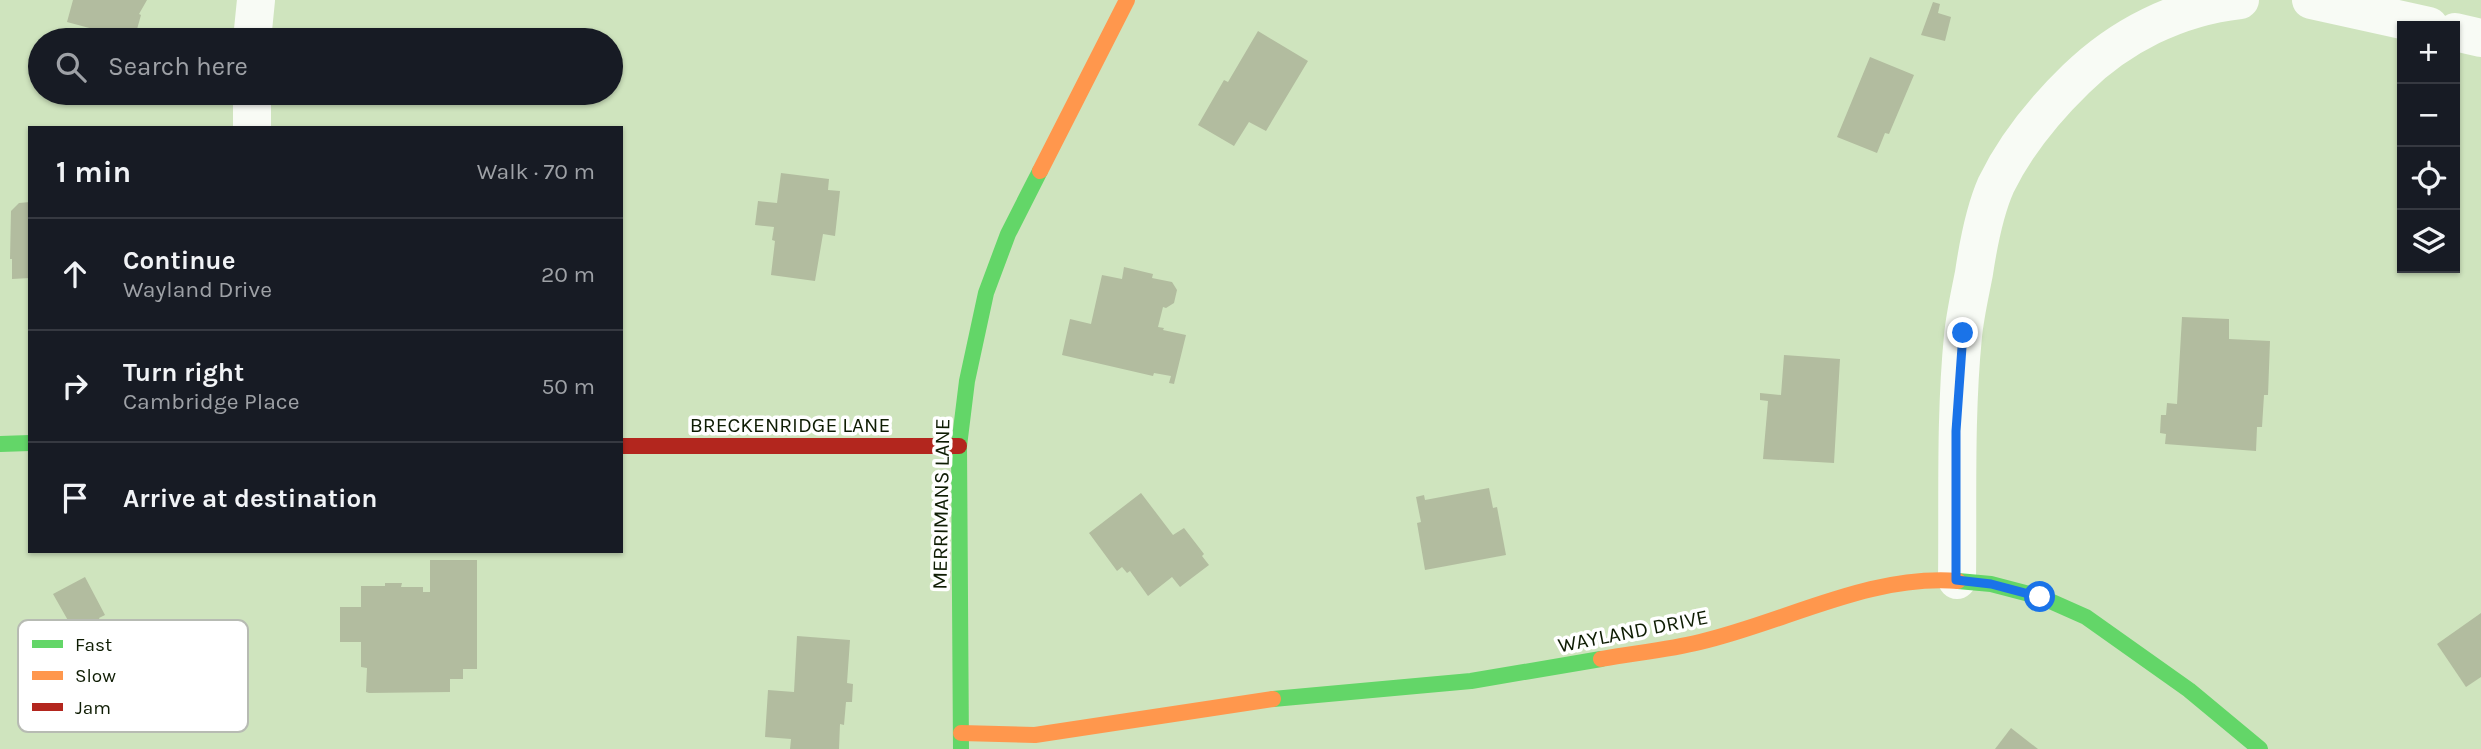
<!DOCTYPE html>
<html lang="en">
<head>
<meta charset="utf-8">
<style>
  :root { --surface:#171b24; --page:#20242c; --text:#f1f3f6; --muted:#9ea1a6; --line:#363941 }
  body { margin:0; font-family:Karla,sans-serif; background:var(--page); color:var(--text) }
  .controls { position:absolute; right:21px; top:21px; display:grid; overflow:hidden; border-radius:0px; box-shadow:0 2px 5px #0004 }
  .controls button { width:63px; height:63px; display:grid; place-items:center; padding:0; border:0; border-bottom:2px solid var(--line); background:var(--surface); color:var(--text); font:35px sans-serif }
  .stop { position:absolute; width:21px; height:21px; margin:-16px; border:5px solid #1a73e8; border-radius:50%; background:#fff }
  .stop.end { background:#1a73e8; border-color:#fff; box-shadow:0 2px 7px #0008 }
  .list { margin:0; padding:0; list-style:none }
  h2 { display:flex; justify-content:space-between; align-items:center; height:91px; margin:0; padding:0 28px; font-size:30px }
  h2 small { font-size:23px; font-weight:400; color:var(--muted) }
  .list li { display:grid; grid-template-columns:46px 1fr auto; gap:21px; align-items:center; box-sizing:border-box; height:112px; padding:0 28px; border-top:2px solid var(--line) }
  .list b { display:block; font-size:26px; white-space:nowrap }
  .list p { margin:0; font-size:23px; white-space:nowrap; color:var(--muted) }
  .list em { font-size:23px; font-style:normal; color:var(--muted) }
  .icon { flex:none; width:38px; height:38px; fill:none; stroke:currentColor; stroke-width:2; stroke-linecap:round; stroke-linejoin:round }
  .map { position:relative; flex:none; width:2481px; height:749px; overflow:hidden }
  .search { position:absolute; background:var(--surface); box-shadow:0 2px 5px #0004; left:28px; top:28px; width:595px; height:77px; display:flex; align-items:center; gap:18px; box-sizing:border-box; padding:0 24px; border-radius:38px; color:var(--muted); font-size:26px }
  .panel { position:absolute; background:var(--surface); box-shadow:0 2px 5px #0004; left:28px; top:126px; width:595px; height:427px; border-radius:0px }
  .map>svg:first-child { display:block }
  .building { fill:#b2bc9f }
  .lines { fill:none; stroke-linecap:round; stroke-linejoin:round }
  .street { stroke:#f8fbf5; stroke-width:38 }
  .fast { stroke:#63d668; stroke-width:16 }
  .slow { stroke:#ff974d; stroke-width:16 }
  .jam { stroke:#b3261e; stroke-width:16 }
  .route { stroke:#1a73e8; stroke-width:9 }
  .labels { text-anchor:middle; stroke-width:7; stroke-linejoin:round; paint-order:stroke }
  .street-label { font-size:21px; fill:#0e1c03; stroke:#fff }
  .key { fill:#fff; stroke:#b7bbb3; stroke-width:2 }
  .key-label { font-size:19px; fill:#0e1c03 }
</style>
</head>
<body>
<div class="map">
<svg width="2481" height="749" viewBox="0 0 2481 749">
  <rect width="100%" height="100%" fill="#cfe4be"/>
  <g class="building">
    <polygon points="73,0 147,0 139,14 141,15 134,40 67,22"/>
    <polygon points="1933,2 1940,4 1938,13 1951,17 1945,41 1921,35"/>
    <polygon points="1258,31 1308,61 1266,131 1249,122 1234,146 1198,125 1224,80 1228,82"/>
    <polygon points="1870,57 1914,75 1889,134 1885,133 1877,153 1837,137"/>
    <polygon points="781,173 829,179 828,190 840,191 835,236 823,234 815,281 771,275 775,241 772,240 774,227 755,225 758,201 777,203"/>
    <polygon points="30,202 30,278 12,279 12,259 10,259 11,211 19,203"/>
    <polygon points="1124,267 1153,274 1152,278 1172,282 1177,290 1174,303 1166,308 1163,307 1158,327 1164,328 1163,330 1186,335 1174,384 1169,383 1171,376 1154,373 1153,376 1062,355 1070,319 1091,324 1102,275 1122,279"/>
    <polygon points="2182,317 2229,319 2229,339 2270,341 2268,395 2264,395 2262,427 2257,427 2256,451 2165,444 2166,434 2160,433 2161,415 2166,415 2167,403 2177,404"/>
    <polygon points="1784,355 1840,359 1834,463 1763,459 1768,401 1760,400 1760,393 1781,395"/>
    <polygon points="1489,488 1493,508 1497,507 1506,555 1425,570 1417,523 1421,522 1416,497 1424,495 1425,500"/>
    <polygon points="1141,493 1173,535 1184,528 1204,554 1202,556 1209,565 1180,587 1172,577 1148,596 1130,571 1127,573 1122,567 1117,571 1089,533"/>
    <polygon points="430,560 477,560 477,669 463,669 463,679 450,679 450,692 369,693 366,692 367,668 361,667 361,642 340,642 340,607 361,607 361,586 385,586 385,583 402,583 401,587 423,587 423,592 430,592"/>
    <polygon points="85,577 105,615 99,618 107,634 121,626 133,649 141,645 150,659 141,665 152,685 107,709 98,694 92,698 81,695 75,684 79,672 85,670 75,650 89,642 80,628 74,631 53,594"/>
    <polygon points="2481,613 2481,677 2466,687 2437,644"/>
    <polygon points="797,636 850,640 847,683 853,684 852,702 846,702 844,725 840,724 839,749 790,749 791,739 765,737 768,690 794,692"/>
    <polygon points="2011,728 2038,749 1995,749"/>
  </g>
  <g class="lines">
    <g class="street">
      <polyline points="2311,0 2429,26"/>
      <polyline points="2455,32 2481,38"/>
      <polyline points="252,40 256,0"/>
      <polyline points="252,93 252,128"/>
      <path d="M1957,580C1958,499 1955,417 1963,336C1965,315 1970,294 1974,273C1978,246 1985,210 1996,185C2015,146 2044,110 2076,79C2120,36 2177,7 2240,0"/>
    </g>
    <g class="fast">
      <polyline points="0,444 30,443"/>
      <polyline points="1958,581 1991,584 2041,597 2086,617 2189,690 2260,749"/>
      <polyline points="1273,699 1471,681 1601,659"/>
      <polyline points="961,749 959,446 967,381 986,293 1008,234 1040,171"/>
    </g>
    <g class="slow">
      <polyline points="1040,171 1127,0"/>
      <path d="M1601,659C1634,653 1668,650 1700,642C1786,622 1869,574 1958,581"/>
      <polyline points="961,733 1035,735 1273,699"/>
    </g>
    <polyline class="jam" points="621,446 959,446"/>
  </g>
  <g class="lines">
    <polyline class="route" points="1963,333 1956,431 1956,580 1991,584 2040,597"/>
  </g>
  <g class="labels">
    <g class="street-label">
      <text x="790" y="432">BRECKENRIDGE LANE</text>
      <text transform="translate(941 504) rotate(-89)" y="7">MERRIMANS LANE</text>
      <text transform="translate(1633 631) rotate(-11)" y="7">WAYLAND DRIVE</text>
    </g>
  </g>
  <rect x="18" y="620" width="230" height="112" rx="10" class="key"/>
  <rect x="32" y="640" width="31" height="8" fill="#63d668"/>
  <rect x="32" y="671" width="31" height="9" fill="#ff974d"/>
  <rect x="32" y="703" width="31" height="8" fill="#b3261e"/>
  <g class="key-label">
    <text x="75" y="651">Fast</text>
    <text x="75" y="682">Slow</text>
    <text x="75" y="714">Jam</text>
  </g>
</svg>
<div class="controls">
<button>+</button>
<button>−</button>
<button><svg class="icon" aria-label="locate" viewBox="0 0 24 24"><circle cx="12" cy="12" r="6"/><path d="M12 2v4M12 18v4M2 12h4M18 12h4"/></svg></button>
<button><svg class="icon" aria-label="layers" viewBox="0 0 24 24"><path d="M12 4l9 5-9 5-9-5zM3 14l9 5 9-5"/></svg></button>
</div>
<div class="stop" style="left:2040px;top:597px"></div>
<div class="stop end" style="left:1963px;top:333px"></div>
<div class="search"><svg class="icon" aria-label="search" viewBox="0 0 24 24"><circle cx="10" cy="10" r="6"/><path d="M15 15l6 6"/></svg>Search here</div>
<section class="panel">
<h2>1 min<small>Walk · 70 m</small></h2>
<ul class="list">
<li><svg class="icon" aria-label="ahead" viewBox="0 0 24 24"><path d="M12 20V5M6 11l6-6 6 6"/></svg><div><b>Continue</b><p>Wayland Drive</p></div><em>20 m</em></li>
<li><svg class="icon" aria-label="right" viewBox="0 0 24 24"><path d="M7 20v-9h11M14 6l5 5-5 5"/></svg><div><b>Turn right</b><p>Cambridge Place</p></div><em>50 m</em></li>
<li><svg class="icon" aria-label="arrive" viewBox="0 0 24 24"><path d="M6 21V4h12l-3 4 3 4H6"/></svg><div><b>Arrive at destination</b></div></li>
</ul>
</section>
</div>
</body>
</html>
